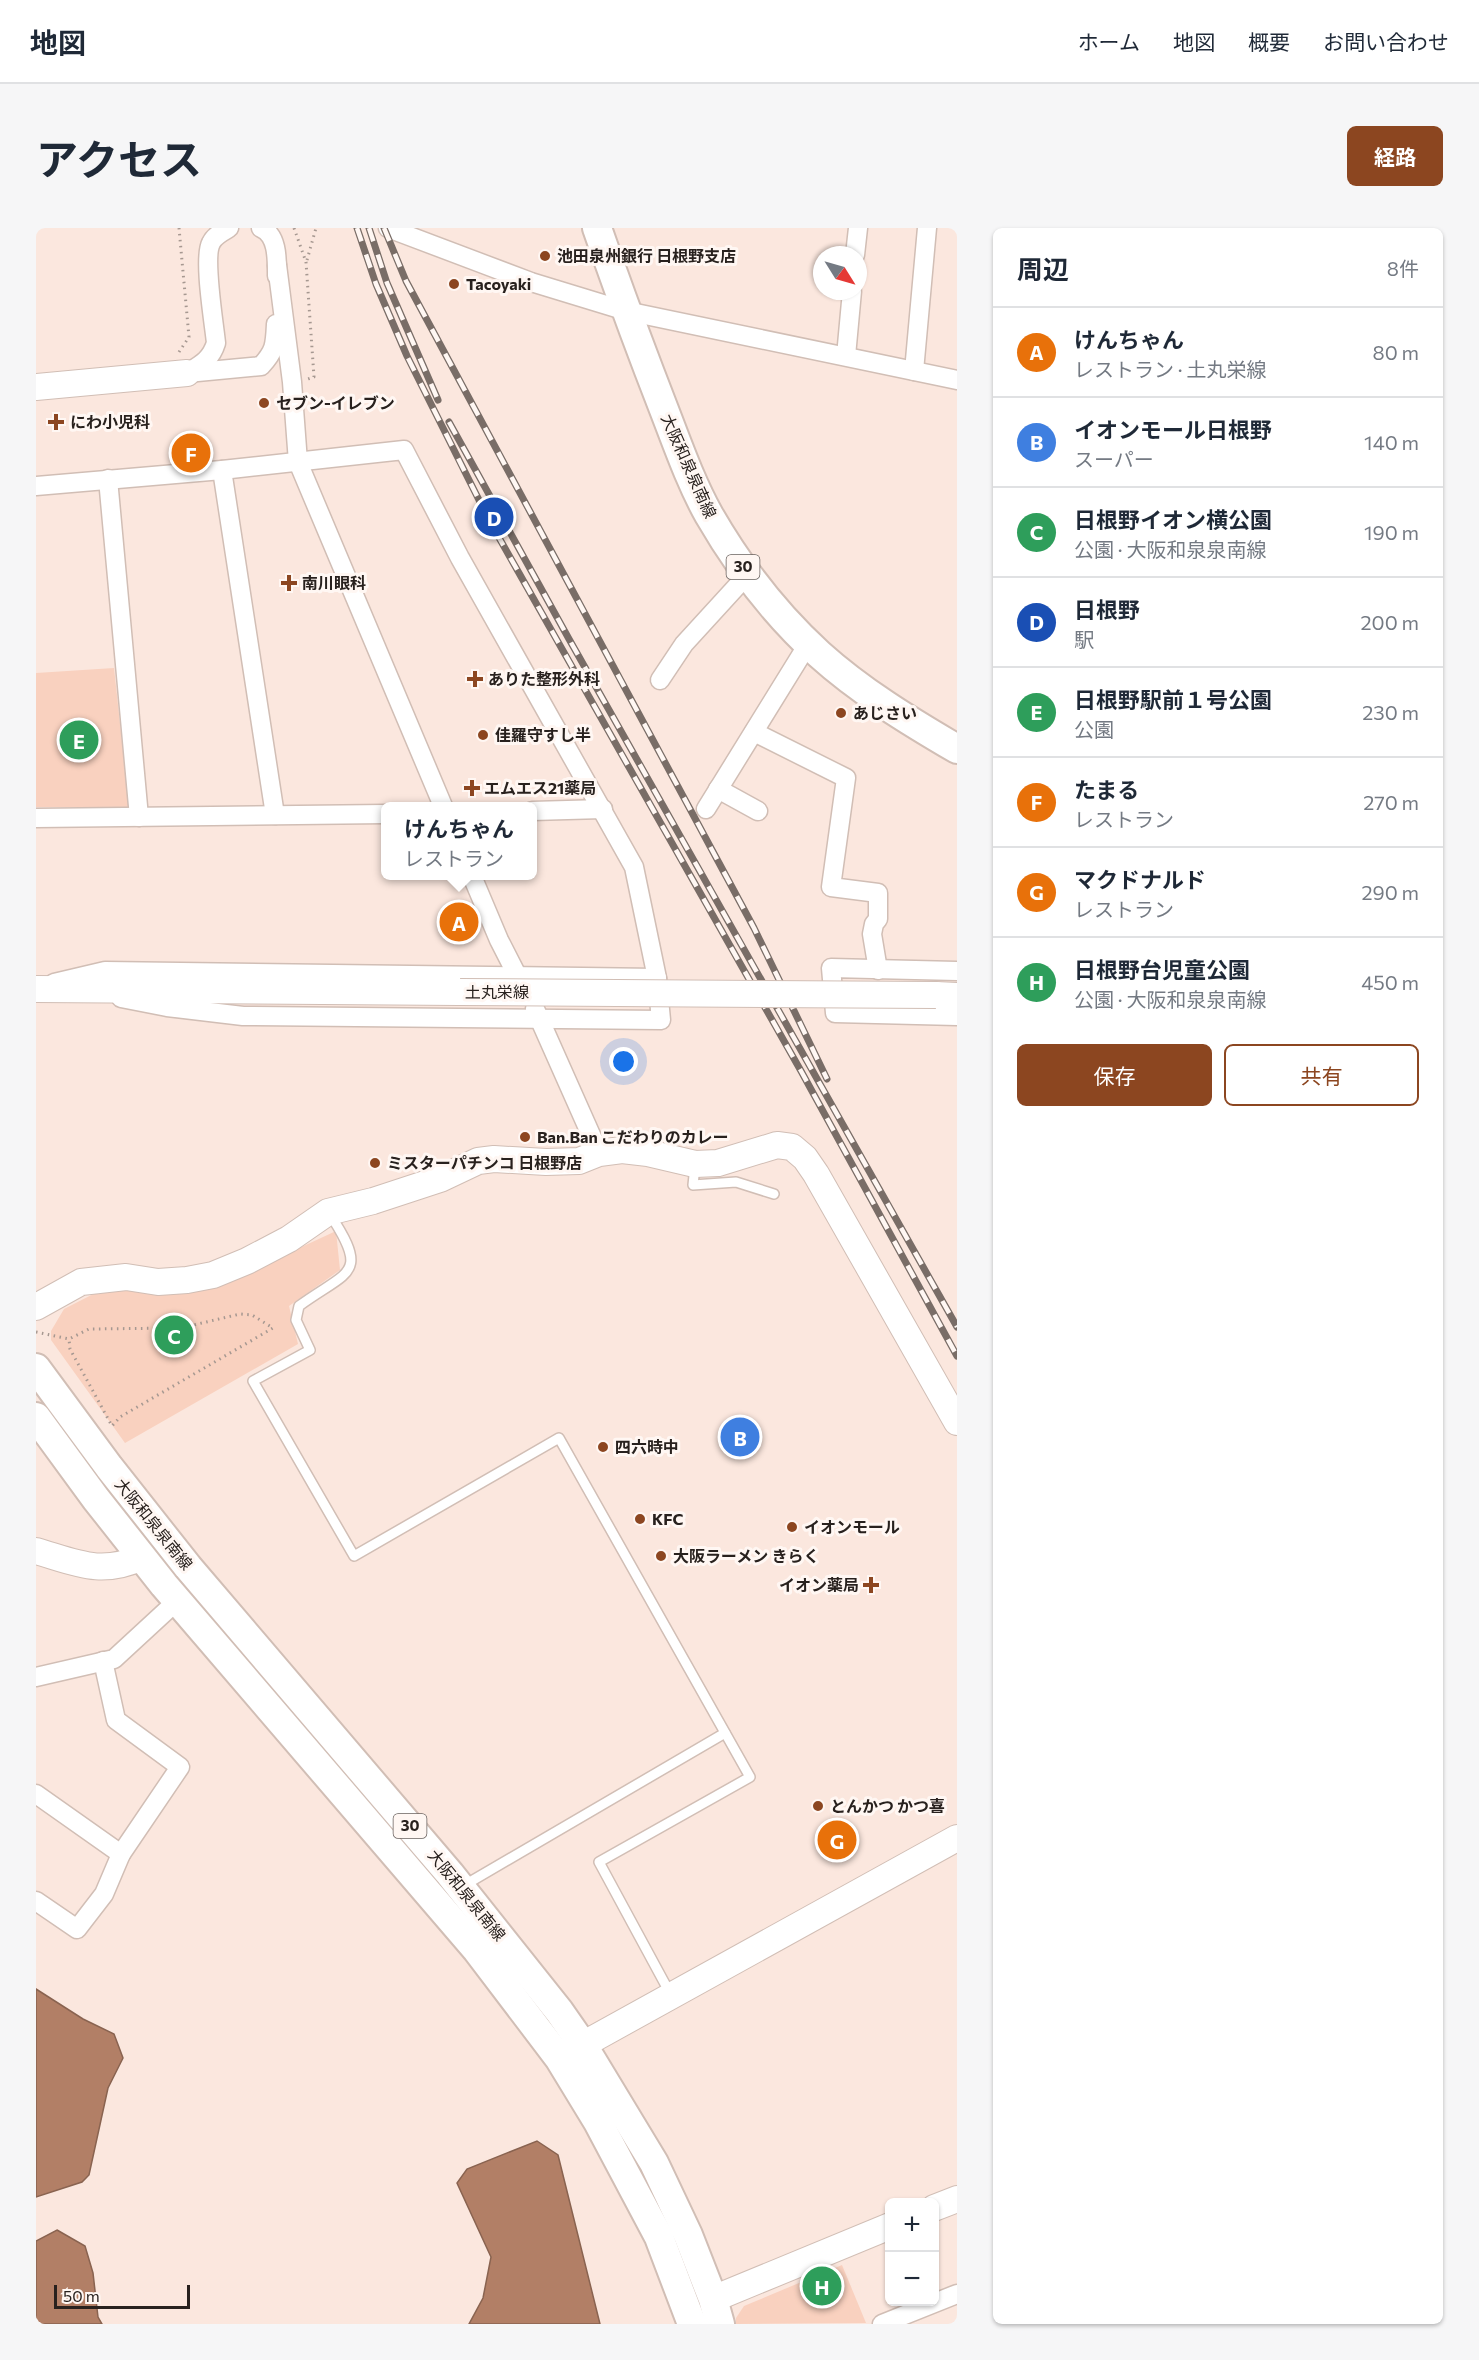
<!DOCTYPE html>
<html lang="ja">
<head>
<meta charset="utf-8">
<style>
  :root { --surface:#fff; --page:#f6f6f7; --text:#1f2937; --muted:#747a83; --line:#e0e1e3; --accent:#8c4620 }
  body { margin:0; font-family:Commissioner,"Noto Sans JP",sans-serif; background:var(--page); color:var(--text) }
  .controls { position:absolute; right:18px; bottom:18px; display:grid; overflow:hidden; border-radius:9px; box-shadow:0 2px 4px #0004 }
  .controls button { width:54px; height:54px; display:grid; place-items:center; padding:0; border:0; border-bottom:2px solid var(--line); background:var(--surface); color:var(--text); font:30px sans-serif }
  .compass { position:absolute; left:777px; top:18px; width:54px; height:54px; border-radius:50%; background:var(--surface); box-shadow:0 2px 4px #0004; rotate:127deg }
  .scale { position:absolute; left:18px; bottom:15px; width:136px; box-sizing:border-box; padding-left:6px; border:3px solid #28211e; border-top:0; font-size:16px; line-height:21px; white-space:nowrap; color:#28211e; -webkit-text-stroke:4px #fff7f3; paint-order:stroke }
  .you { position:absolute; left:588px; top:834px; width:21px; height:21px; margin:-15px; border:4px solid #fff; border-radius:50%; background:#1a73e8; box-shadow:0 0 0 9px #1a73e833 }
  .badge { display:grid; place-items:center; width:39px; height:39px; border-radius:50%; background:var(--accent); color:#fff; font-size:20px; font-weight:700 }
  .pin { position:absolute; translate:-50% -50%; border:3px solid #fff; box-shadow:0 2px 6px #0006 }
  .popup { position:absolute; left:345px; top:574px; width:156px; height:78px; box-sizing:border-box; display:grid; place-content:center; border-radius:9px; background:var(--surface); filter:drop-shadow(0 2px 4px #0005); font-size:20px; white-space:nowrap; color:var(--muted) }
  .popup b { font-size:22px; color:var(--text) }
  .popup::after { content:''; position:absolute; left:50%; top:100%; margin-left:-12px; border:12px solid transparent; border-top-color:var(--surface) }
  .list { margin:0; padding:0; list-style:none }
  h2 { display:flex; justify-content:space-between; align-items:center; height:78px; margin:0; padding:0 24px; font-size:26px }
  h2 small { font-size:20px; font-weight:400; color:var(--muted) }
  .list li { display:grid; grid-template-columns:39px 1fr auto; gap:18px; align-items:center; box-sizing:border-box; height:90px; padding:0 24px; border-top:2px solid var(--line) }
  .list b { display:block; font-size:22px; white-space:nowrap }
  .list p { margin:0; font-size:20px; white-space:nowrap; color:var(--muted) }
  .list em { font-size:20px; font-style:normal; color:var(--muted) }
  .actions { display:flex; gap:12px; padding:18px 24px }
  .actions a { flex:1; padding:14px 0; border:2px solid var(--accent); border-radius:9px; text-align:center; font-size:21px; color:var(--accent) }
  .actions .main { background:var(--accent); color:#fff }
  .map { position:relative; flex:none; width:921px; height:2096px; overflow:hidden; border-radius:9px }
  header { display:flex; align-items:center; gap:36px; box-sizing:border-box; height:84px; padding:0 30px; background:var(--surface); border-bottom:2px solid var(--line) }
  header strong { font-size:28px }
  nav { display:flex; gap:33px; margin-inline-start:auto; font-size:21px }
  .intro { display:flex; align-items:center; justify-content:space-between; box-sizing:border-box; height:144px; padding:0 36px }
  h1 { margin:0; font-size:42px }
  .button { padding:15px 27px; border-radius:9px; background:var(--accent); color:#fff; font-size:21px; font-weight:700 }
  main { display:flex; gap:36px; padding:0 36px }
  aside { flex:1; background:var(--surface); border-radius:9px; box-shadow:0 2px 4px #0004 }
  .map>svg:first-child { display:block }
  .green { fill:#f9d1bf }
  .water { fill:#b27f66; stroke:#896350; stroke-width:1.5 }
  .lines { fill:none; stroke-linecap:round; stroke-linejoin:round }
  .lane-casing { stroke:#d1beb5; stroke-width:12 }
  .street-casing { stroke:#d1beb5; stroke-width:21 }
  .secondary-casing { stroke:#d1beb5; stroke-width:28 }
  .primary-casing { stroke:#d1beb5; stroke-width:32 }
  .path { stroke:#a69891; stroke-width:3; stroke-dasharray:1.5 4.5; stroke-linecap:butt }
  .lane { stroke:#fff; stroke-width:9 }
  .street { stroke:#fff; stroke-width:18 }
  .secondary { stroke:#fff; stroke-width:26 }
  .primary { stroke:#fff; stroke-width:28 }
  .rail-casing { stroke:#796d67; stroke-width:7 }
  .rail { stroke:#fff7f3; stroke-width:4.5; stroke-dasharray:14; stroke-linecap:butt }
  .secondary-bridge-casing { stroke:#d1beb5; stroke-width:28; stroke-linecap:butt }
  .secondary-bridge { stroke:#fff; stroke-width:26 }
  .poi-dot { fill:#8c4620; stroke:#fff7f3; stroke-width:2 }
  .labels { text-anchor:middle; stroke-width:6; stroke-linejoin:round; paint-order:stroke }
  .shield { fill:#fff7f3; stroke:#68615e; stroke-width:1.5 }
  .shield-label { font-size:15px; font-weight:bold; fill:#28211e }
  .poi-label { font-size:16px; font-weight:bold; fill:#28211e; stroke:#fff7f3; text-anchor:start }
  .street-label { font-size:16px; fill:#28211e; stroke:#fff7f3 }
</style>
</head>
<body>
<header>
<strong>地図</strong>
<nav><a>ホーム</a><a>地図</a><a>概要</a><a>お問い合わせ</a></nav>
</header>
<div class="intro"><h1>アクセス</h1><a class="button">経路</a></div>
<main>
<div class="map">
<svg width="921" height="2096" viewBox="0 0 921 2096">
  <rect width="100%" height="100%" fill="#fbe7de"/>
  <g class="green">
    <polygon points="78,440 93,579 0,579 0,445"/>
    <polygon points="300,1003 304,1042 253,1078 262,1116 89,1215 15,1112 15,1103 28,1081 77,1056 188,1055"/>
    <polygon points="806,2037 830,2095 700,2096 700,2090 708,2078"/>
  </g>
  <g class="water">
    <polygon points="0,1761 47,1791 78,1806 87,1830 72,1860 53,1947 46,1954 0,1969"/>
    <polygon points="501,1913 522,1927 564,2096 433,2096 447,2070 455,2029 421,1955 431,1941"/>
    <polygon points="21,2002 49,2018 57,2045 62,2089 66,2096 0,2096 0,2013"/>
  </g>
  <g class="lines">
    <defs>
      <g id="lane">
        <polyline points="659,938 657,957 700,954 738,966"/>
        <path d="M293,985C335,1048 312,1042 263,1078L260,1092L274,1122L217,1153L318,1328L523,1210L714,1549L563,1634L635,1767"/>
        <polyline points="427,1658 689,1505"/>
      </g>
      <g id="street">
        <path d="M225,0C242,7 241,32 241,48"/>
        <polyline points="352,0 495,54 590,83 921,152"/>
        <polyline points="819,27 822,0"/>
        <polyline points="241,37 256,154 262,234 407,578"/>
        <polyline points="810,128 816,63"/>
        <polyline points="878,143 891,0"/>
        <path d="M153,144C166,136 175,131 180,115C178,95 167,30 175,15C178,8 186,4 193,0"/>
        <path d="M151,145L225,138C239,123 239,117 240,96"/>
        <polyline points="186,242 239,587"/>
        <polyline points="72,251 103,589"/>
        <polyline points="0,258 186,242 368,222 424,330 598,639 621,750 625,792 207,788 131,779 85,770"/>
        <polyline points="624,452 648,416 712,346"/>
        <polyline points="718,504 810,550 795,659 842,665 842,691 838,696 836,706 842,742"/>
        <polyline points="682,561 722,583"/>
        <polyline points="670,581 772,416"/>
        <polyline points="496,583 567,581"/>
        <polyline points="0,590 350,586"/>
        <polyline points="436,648 463,712 486,757"/>
        <polyline points="921,743 795,740 799,785 921,788"/>
        <polyline points="18,755 69,743 621,750"/>
        <polyline points="499,781 563,925"/>
        <polyline points="0,1449 78,1431 142,1372"/>
        <polyline points="0,1566 85,1626 144,1539 80,1492 67,1433"/>
        <polyline points="0,1673 41,1701 68,1666 85,1626"/>
        <polyline points="846,2096 921,2066"/>
      </g>
      <g id="secondary">
        <polyline points="0,159 151,145"/>
        <polyline points="0,761 424,764"/>
        <polyline points="900,767 921,768"/>
        <polyline points="0,1079 45,1054 90,1049 122,1054 151,1052 177,1047 211,1033 253,1011 292,984 337,973 404,951 442,933 458,931 510,934 543,933 563,925 586,922 612,925 659,936 682,935 741,917 756,919 769,930 780,946 921,1194"/>
        <path d="M0,1323C41,1335 65,1348 106,1329"/>
        <polyline points="530,1826 921,1610"/>
        <polyline points="898,1980 921,1971"/>
        <polyline points="677,2071 854,1998"/>
      </g>
      <g id="primary">
        <path d="M561,0C582,60 604,120 627,179C641,215 654,253 673,287C703,339 739,386 783,426C824,463 873,493 921,521"/>
        <polyline points="0,1140 73,1239 152,1339 414,1646 523,1783 546,1816 618,1935 652,2007 677,2071 684,2096"/>
        <polyline points="0,1189 60,1271 128,1357 441,1722 523,1830 562,1894 623,2009 656,2096"/>
      </g>
    </defs>
    <use href="#lane" class="lane-casing"/>
    <use href="#street" class="street-casing"/>
    <use href="#secondary" class="secondary-casing"/>
    <use href="#primary" class="primary-casing"/>
    <g class="path">
      <polyline points="258,0 270,34 278,149 272,151"/>
      <polyline points="271,32 280,0"/>
      <polyline points="143,124 153,109 143,0"/>
      <polyline points="0,1104 33,1111 53,1101 145,1100 204,1086 216,1087 237,1100 84,1189 76,1198 34,1121 33,1111"/>
    </g>
    <use href="#lane" class="lane"/>
    <use href="#street" class="street"/>
    <use href="#secondary" class="secondary"/>
    <use href="#primary" class="primary"/>
    <defs>
      <g id="rail">
        <polyline points="321,0 340,56 371,128 453,292 765,843 921,1128"/>
        <polyline points="333,0 351,55 402,172"/>
        <polyline points="348,0 370,53 718,700 791,851"/>
        <polyline points="413,194 533,411 921,1099"/>
      </g>
    </defs>
    <use href="#rail" class="rail-casing"/>
    <use href="#rail" class="rail"/>
    <defs>
      <polyline id="secondary-bridge" points="424,764 900,767"/>
    </defs>
    <use href="#secondary-bridge" class="secondary-bridge-casing"/>
    <use href="#secondary-bridge" class="secondary-bridge"/>
  </g>
  <g class="poi-dot">
    <circle cx="509" cy="28" r="6"/>
    <circle cx="418" cy="56" r="6"/>
    <circle cx="228" cy="175" r="6"/>
    <path d="M17 185h6v6h6v6h-6v6h-6v-6h-6v-6h6z"/>
    <path d="M250 346h6v6h6v6h-6v6h-6v-6h-6v-6h6z"/>
    <path d="M436 442h6v6h6v6h-6v6h-6v-6h-6v-6h6z"/>
    <circle cx="805" cy="485" r="6"/>
    <circle cx="447" cy="507" r="6"/>
    <path d="M433 551h6v6h6v6h-6v6h-6v-6h-6v-6h6z"/>
    <circle cx="489" cy="909" r="6"/>
    <circle cx="339" cy="935" r="6"/>
    <circle cx="567" cy="1219" r="6"/>
    <circle cx="604" cy="1291" r="6"/>
    <circle cx="756" cy="1299" r="6"/>
    <circle cx="625" cy="1328" r="6"/>
    <path d="M832 1348h6v6h6v6h-6v6h-6v-6h-6v-6h6z"/>
    <circle cx="782" cy="1578" r="6"/>
  </g>
  <g class="labels">
    <g class="shield">
      <rect x="690.5" y="327" width="33" height="24" rx="4.5"/>
      <rect x="357.5" y="1586" width="33" height="24" rx="4.5"/>
    </g>
    <g class="shield-label">
      <text x="707" y="344">30</text>
      <text x="374" y="1603">30</text>
    </g>
    <g class="poi-label">
      <text x="521" y="34">池田泉州銀行 日根野支店</text>
      <text x="430" y="62">Tacoyaki</text>
      <text x="240" y="181">セブン-イレブン</text>
      <text x="34" y="200">にわ小児科</text>
      <text x="266" y="361">南川眼科</text>
      <text x="452" y="457">ありた整形外科</text>
      <text x="817" y="491">あじさい</text>
      <text x="459" y="513">佳羅守すし半</text>
      <text x="448" y="566">エムエス21薬局</text>
      <text x="501" y="915">Ban.Ban こだわりのカレー</text>
      <text x="351" y="941">ミスターパチンコ 日根野店</text>
      <text x="579" y="1225">四六時中</text>
      <text x="616" y="1297">KFC</text>
      <text x="768" y="1305">イオンモール</text>
      <text x="637" y="1334">大阪ラーメン きらく</text>
      <text x="823" y="1363" text-anchor="end">イオン薬局</text>
      <text x="794" y="1584">とんかつ かつ喜</text>
    </g>
    <g class="street-label">
      <text transform="translate(653 238) rotate(66)" y="6">大阪和泉泉南線</text>
      <text x="461" y="770">土丸栄線</text>
      <text transform="translate(118 1296) rotate(51)" y="6">大阪和泉泉南線</text>
      <text transform="translate(431 1667) rotate(51)" y="6">大阪和泉泉南線</text>
    </g>
  </g>
</svg>
<div class="controls">
<button>+</button>
<button>−</button>
</div>
<svg class="compass" viewBox="-18 -18 36 36"><path d="M0-13l5 13h-10z" fill="#e53935"/><path d="M0 13l5-13h-10z" fill="#747a83"/></svg>
<div class="scale">50 m</div>
<div class="you"></div>
<div class="pin badge" style="left:423px;top:694px;background:#e8710a">A</div>
<div class="popup"><b>けんちゃん</b>レストラン</div>
<div class="pin badge" style="left:704px;top:1209px;background:#3f7fe0">B</div>
<div class="pin badge" style="left:138px;top:1107px;background:#2e9e5b">C</div>
<div class="pin badge" style="left:458px;top:289px;background:#1a4fb4">D</div>
<div class="pin badge" style="left:43px;top:512px;background:#2e9e5b">E</div>
<div class="pin badge" style="left:155px;top:225px;background:#e8710a">F</div>
<div class="pin badge" style="left:801px;top:1612px;background:#e8710a">G</div>
<div class="pin badge" style="left:786px;top:2058px;background:#2e9e5b">H</div>
</div>
<aside>
<h2>周辺<small>8件</small></h2>
<ul class="list">
<li><span class="badge" style="background:#e8710a">A</span><div><b>けんちゃん</b><p>レストラン · 土丸栄線</p></div><em>80 m</em></li>
<li><span class="badge" style="background:#3f7fe0">B</span><div><b>イオンモール日根野</b><p>スーパー</p></div><em>140 m</em></li>
<li><span class="badge" style="background:#2e9e5b">C</span><div><b>日根野イオン横公園</b><p>公園 · 大阪和泉泉南線</p></div><em>190 m</em></li>
<li><span class="badge" style="background:#1a4fb4">D</span><div><b>日根野</b><p>駅</p></div><em>200 m</em></li>
<li><span class="badge" style="background:#2e9e5b">E</span><div><b>日根野駅前１号公園</b><p>公園</p></div><em>230 m</em></li>
<li><span class="badge" style="background:#e8710a">F</span><div><b>たまる</b><p>レストラン</p></div><em>270 m</em></li>
<li><span class="badge" style="background:#e8710a">G</span><div><b>マクドナルド</b><p>レストラン</p></div><em>290 m</em></li>
<li><span class="badge" style="background:#2e9e5b">H</span><div><b>日根野台児童公園</b><p>公園 · 大阪和泉泉南線</p></div><em>450 m</em></li>
</ul>
<div class="actions"><a class="main">保存</a><a>共有</a></div>
</aside>
</main>
</body>
</html>
